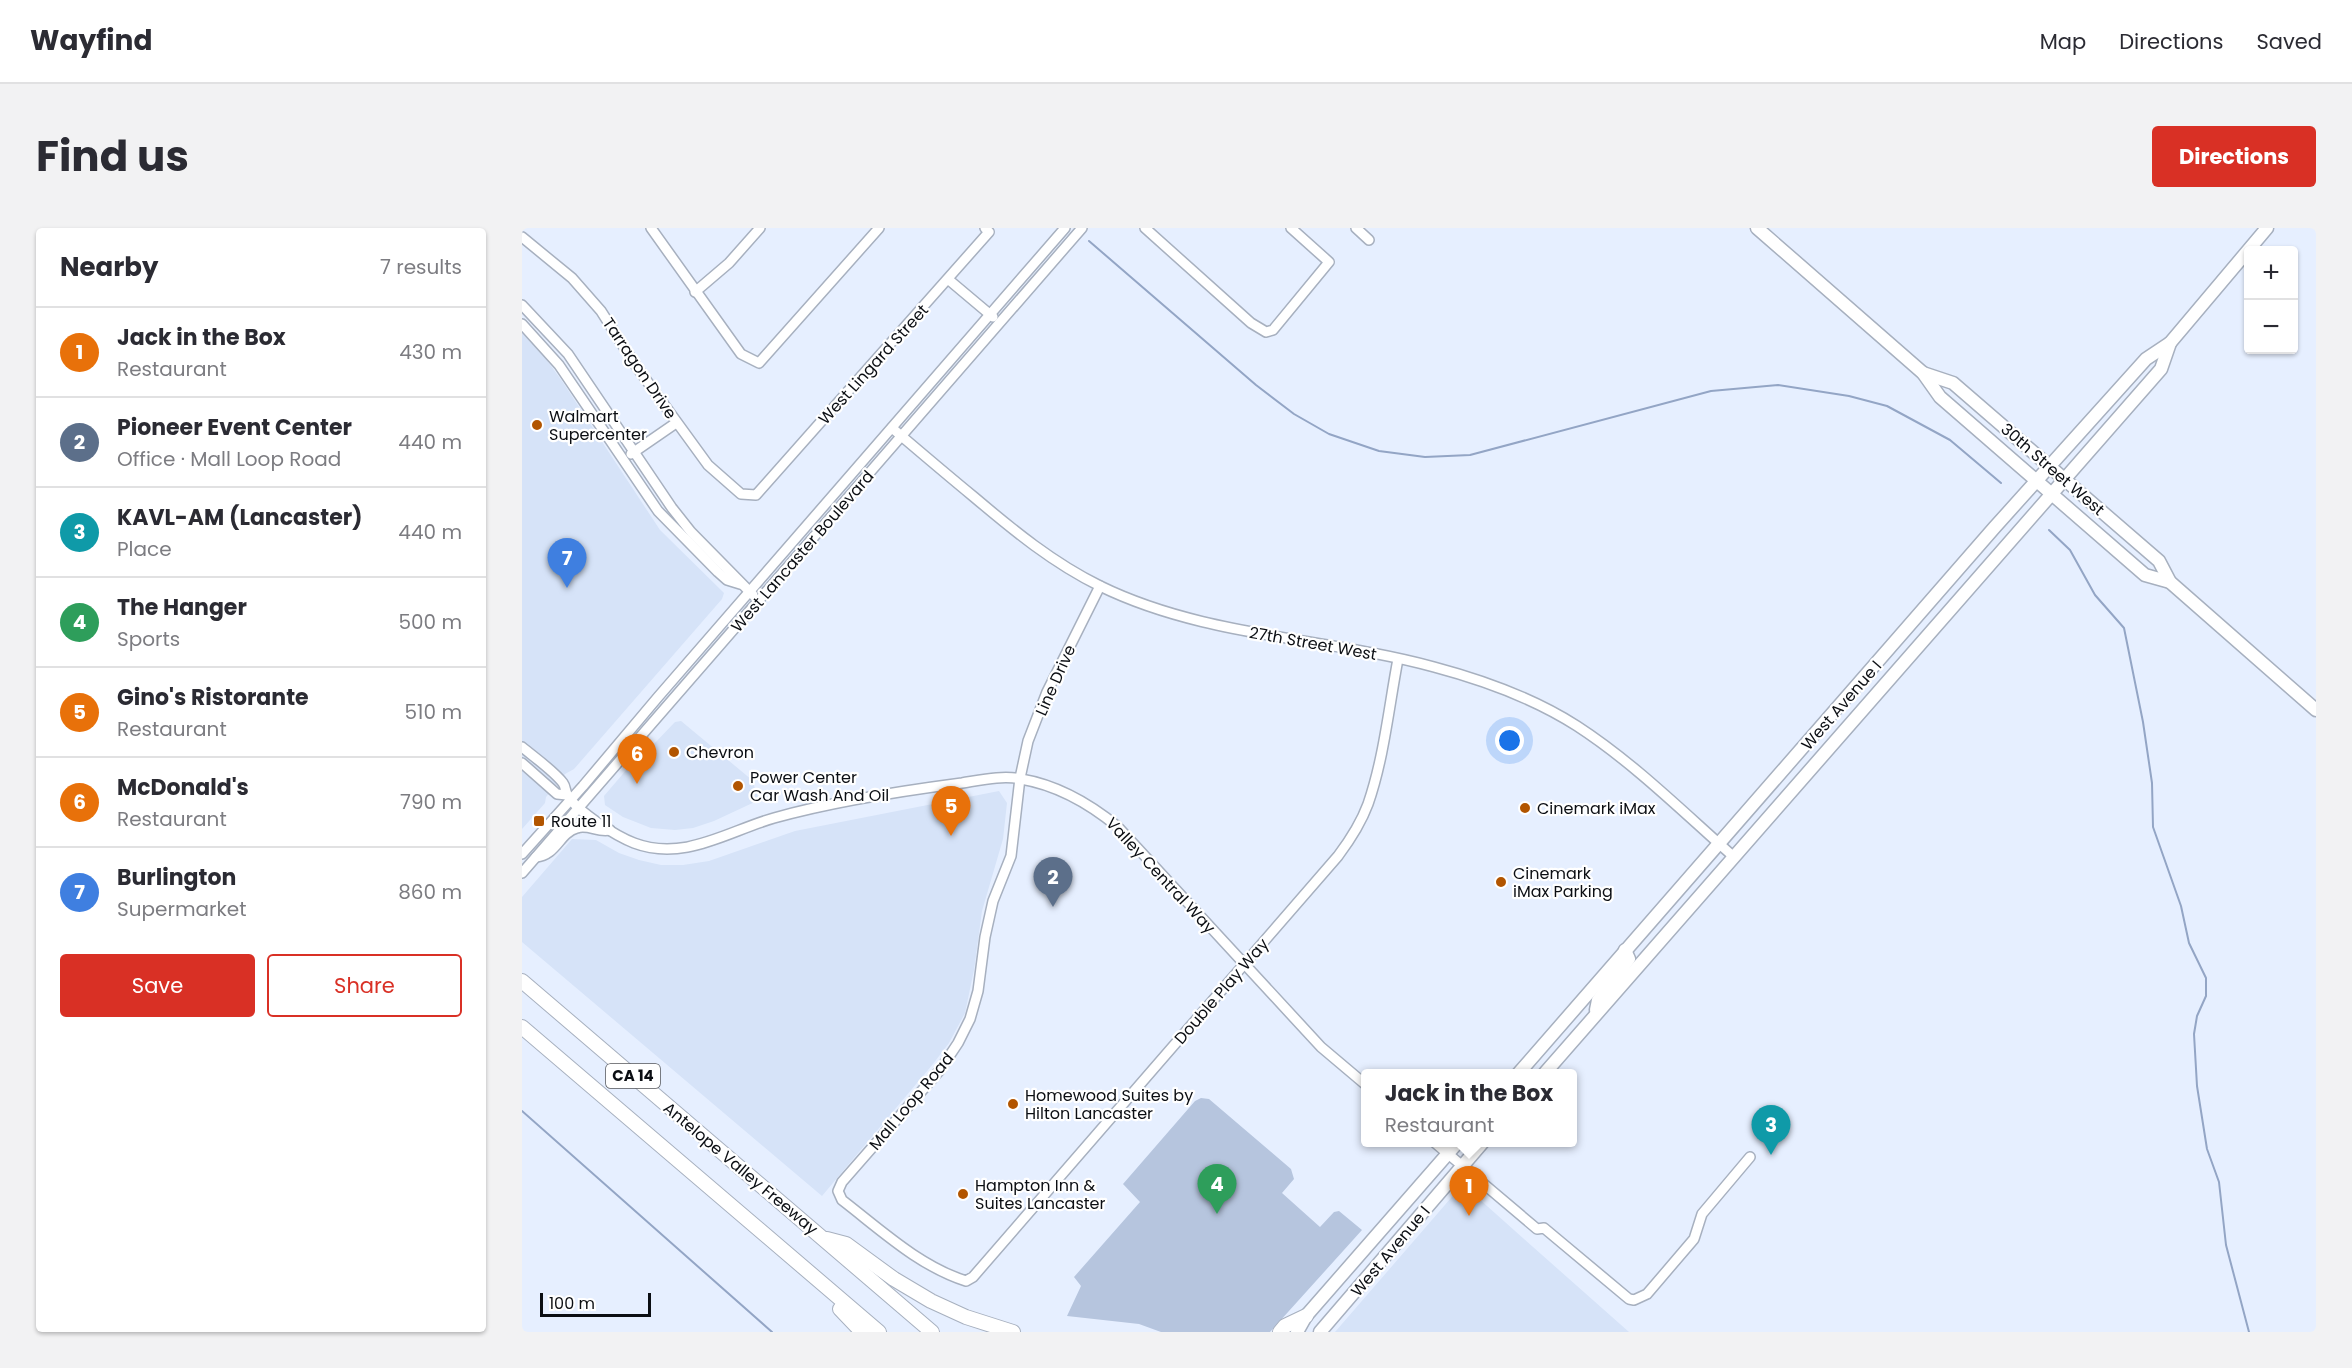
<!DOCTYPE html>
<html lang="en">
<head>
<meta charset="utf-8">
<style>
  :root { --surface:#fff; --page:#f2f2f3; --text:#2b2b33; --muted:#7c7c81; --line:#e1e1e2; --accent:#d93025 }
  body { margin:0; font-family:Poppins,sans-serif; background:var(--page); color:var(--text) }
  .controls { position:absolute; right:18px; top:18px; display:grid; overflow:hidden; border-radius:6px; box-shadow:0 2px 4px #0004 }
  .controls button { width:54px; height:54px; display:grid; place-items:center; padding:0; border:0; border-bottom:2px solid var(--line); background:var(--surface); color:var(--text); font:30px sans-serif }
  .scale { position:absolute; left:18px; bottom:15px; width:111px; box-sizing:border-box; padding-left:6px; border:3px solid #0b0e13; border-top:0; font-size:16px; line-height:21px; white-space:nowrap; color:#0b0e13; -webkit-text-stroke:4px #fff; paint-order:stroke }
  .you { position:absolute; left:988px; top:513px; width:21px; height:21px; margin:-15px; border:4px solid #fff; border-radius:50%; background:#1a73e8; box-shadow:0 0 0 9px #1a73e833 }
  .badge { display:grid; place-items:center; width:39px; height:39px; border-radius:50%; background:var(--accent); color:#fff; font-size:20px; font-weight:700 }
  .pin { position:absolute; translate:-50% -50px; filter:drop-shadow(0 2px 3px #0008) }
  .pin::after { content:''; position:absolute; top:32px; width:21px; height:18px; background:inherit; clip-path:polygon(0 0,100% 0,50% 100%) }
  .popup { position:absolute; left:839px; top:841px; width:216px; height:78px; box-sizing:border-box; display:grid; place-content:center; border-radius:6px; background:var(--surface); filter:drop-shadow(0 2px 4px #0005); font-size:20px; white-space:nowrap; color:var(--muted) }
  .popup b { font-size:22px; color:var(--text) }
  .popup::after { content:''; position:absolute; left:50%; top:100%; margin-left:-12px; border:12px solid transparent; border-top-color:var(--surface) }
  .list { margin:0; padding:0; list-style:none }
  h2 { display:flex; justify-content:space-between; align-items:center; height:78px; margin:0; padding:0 24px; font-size:26px }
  h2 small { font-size:20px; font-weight:400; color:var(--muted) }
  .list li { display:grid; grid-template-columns:39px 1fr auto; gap:18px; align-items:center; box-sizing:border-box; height:90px; padding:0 24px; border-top:2px solid var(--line) }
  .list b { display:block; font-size:22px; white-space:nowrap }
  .list p { margin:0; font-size:20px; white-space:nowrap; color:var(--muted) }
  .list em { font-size:20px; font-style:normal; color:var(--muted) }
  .actions { display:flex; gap:12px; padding:18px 24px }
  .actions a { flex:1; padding:14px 0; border:2px solid var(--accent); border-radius:6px; text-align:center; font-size:21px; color:var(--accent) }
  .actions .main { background:var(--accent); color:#fff }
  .map { position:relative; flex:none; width:1794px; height:1104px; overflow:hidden; border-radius:6px }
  header { display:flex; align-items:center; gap:36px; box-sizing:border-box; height:84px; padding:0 30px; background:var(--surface); border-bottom:2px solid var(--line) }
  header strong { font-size:28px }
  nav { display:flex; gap:33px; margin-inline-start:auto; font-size:21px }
  .intro { display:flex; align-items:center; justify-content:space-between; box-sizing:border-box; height:144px; padding:0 36px }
  h1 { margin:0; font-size:42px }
  .button { padding:15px 27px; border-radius:6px; background:var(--accent); color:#fff; font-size:21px; font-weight:700 }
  main { display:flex; gap:36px; padding:0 36px }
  aside { flex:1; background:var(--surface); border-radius:6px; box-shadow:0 2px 4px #0004 }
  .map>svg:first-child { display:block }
  .built { fill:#d6e3f8 }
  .green { fill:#b6c5de }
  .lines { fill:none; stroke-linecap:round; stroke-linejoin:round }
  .stream { stroke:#93a5c5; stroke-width:2 }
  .minor-casing { stroke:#a7b0bf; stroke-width:12 }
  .major-casing { stroke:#a7b0bf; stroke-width:15 }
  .highway-casing { stroke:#a7b0bf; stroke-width:16 }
  .minor { stroke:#fff; stroke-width:9 }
  .major { stroke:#fff; stroke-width:12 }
  .highway { stroke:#fff; stroke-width:14 }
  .poi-dot { fill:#b25500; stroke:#fff; stroke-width:2 }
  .labels { text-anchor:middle; stroke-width:4.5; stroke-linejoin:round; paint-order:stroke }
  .shield { fill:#fff; stroke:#54565a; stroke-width:1.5 }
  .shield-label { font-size:15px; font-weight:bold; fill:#0b0e13 }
  .street-label { font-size:16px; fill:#0b0e13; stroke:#fff }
  .poi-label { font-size:16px; fill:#0b0e13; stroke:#fff; text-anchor:start }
</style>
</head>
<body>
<header>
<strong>Wayfind</strong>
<nav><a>Map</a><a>Directions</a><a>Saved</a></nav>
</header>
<div class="intro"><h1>Find us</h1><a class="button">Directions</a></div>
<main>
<aside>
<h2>Nearby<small>7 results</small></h2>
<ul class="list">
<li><span class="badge" style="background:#e8710a">1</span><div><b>Jack in the Box</b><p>Restaurant</p></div><em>430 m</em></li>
<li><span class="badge" style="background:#5c6f8a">2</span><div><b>Pioneer Event Center</b><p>Office · Mall Loop Road</p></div><em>440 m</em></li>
<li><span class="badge" style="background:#0f9aa8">3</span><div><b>KAVL-AM (Lancaster)</b><p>Place</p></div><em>440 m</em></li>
<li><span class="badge" style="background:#2e9e5b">4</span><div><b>The Hanger</b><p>Sports</p></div><em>500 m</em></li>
<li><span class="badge" style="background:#e8710a">5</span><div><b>Gino's Ristorante</b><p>Restaurant</p></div><em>510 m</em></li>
<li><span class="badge" style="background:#e8710a">6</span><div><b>McDonald's</b><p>Restaurant</p></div><em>790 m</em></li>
<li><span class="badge" style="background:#3f7fe0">7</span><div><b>Burlington</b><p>Supermarket</p></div><em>860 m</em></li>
</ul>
<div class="actions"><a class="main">Save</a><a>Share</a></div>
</aside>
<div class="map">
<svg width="1794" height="1104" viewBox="0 0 1794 1104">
  <rect width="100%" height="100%" fill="#e6efff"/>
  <g class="built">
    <polygon points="0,105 24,131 40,153 138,302 202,365 200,371 52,541 43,546 24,569 23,575 0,601"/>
    <polygon points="159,493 230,552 237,572 192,593 171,600 153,602 129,600 101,589 83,577 82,568 118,526 132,516 153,494"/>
    <polygon points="477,563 485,575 481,611 460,683 452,742 443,785 427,815 411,836 300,968 0,714 0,669 50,611 74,612 97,625 117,632 139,637 161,637 187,633 273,603"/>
    <polygon points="946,961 1002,1011 1107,1104 813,1104 935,963"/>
  </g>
  <polygon class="green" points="679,870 687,871 769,941 772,951 760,965 798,999 812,984 817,983 840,1002 748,1104 639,1104 617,1096 545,1088 559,1058 552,1049 618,974 601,956 673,873"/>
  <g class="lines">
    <g class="stream">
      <polyline points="567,13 734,157 772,186 807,206 857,223 903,229 948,227 1189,163 1256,157 1327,168 1365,178 1428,212 1479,255"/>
      <polyline points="1527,302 1548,322 1573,367 1602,400 1621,494 1630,555 1631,599 1659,678 1667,715 1684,750 1684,768 1675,788 1672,806 1675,858 1685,921 1697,954 1704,1017 1727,1104"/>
      <polyline points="0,883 250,1104"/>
    </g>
    <defs>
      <g id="minor">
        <polyline points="129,0 219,126 237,135 357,0"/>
        <polyline points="623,0 729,95 744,104 751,102 807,34 769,0"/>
        <polyline points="834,0 847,12"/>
        <polyline points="0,9 50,50 79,83 114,138 186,237 219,266 234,267 467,4 463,0"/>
        <polyline points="427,52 471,89"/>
        <polyline points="173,64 207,35 238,0"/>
        <polyline points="0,77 46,126 150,280 169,304 231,367"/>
        <polyline points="0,96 37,137 136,283 196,344 205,352 218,356"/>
        <path d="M370,200C397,223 424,246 452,269C491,302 531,335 578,358C682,409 801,409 912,439C961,452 1013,471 1055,498C1112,535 1161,584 1212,629"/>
        <polyline points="109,226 154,195"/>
        <path d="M578,358L525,464L506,513L498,550L489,628L471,673L463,709L456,763L448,791L436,815L418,842L320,954L316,963L320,972C359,1002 397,1038 444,1053L451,1049L816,628C828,612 839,595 846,576C862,530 867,478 876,431"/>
        <path d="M0,519C12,529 32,543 41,555C44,559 43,564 46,568C56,584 94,608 112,615C162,634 206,603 252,590C312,573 379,563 440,555C459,552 481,547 499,551C535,557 568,576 596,599L799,819L844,857"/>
        <polyline points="0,535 35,566 45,567"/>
        <polyline points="0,626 61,558 136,469 543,0"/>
        <path d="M14,629C35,627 37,605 55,600C66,596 76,605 88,602"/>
        <polyline points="0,645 560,0"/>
        <polyline points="912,914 1015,1001 1022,1000 1107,1071 1112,1072 1125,1066 1172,1011 1180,986 1228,929"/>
      </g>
      <g id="major">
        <polyline points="1235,0 1401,145 1418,169 1623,347 1648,354"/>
        <polyline points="1401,145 1431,155 1637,333 1648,354 1794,482"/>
        <polyline points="1074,782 1076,772 1107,731 1103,722"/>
        <polyline points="996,846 1472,300 1624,131 1648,115 1745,0"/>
        <polyline points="1022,846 1639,141 1648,115"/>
        <polyline points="775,1104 784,1088 936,914"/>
        <polyline points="798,1104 961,914"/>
      </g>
      <g id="highway">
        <polyline points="0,753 410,1104"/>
        <polyline points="0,799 357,1104"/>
        <polyline points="305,1011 324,1016 372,1051 409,1073 444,1089 491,1104"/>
        <polyline points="318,1081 340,1104"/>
        <polyline points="758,1104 763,1098 784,1088"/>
      </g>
    </defs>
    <use href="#minor" class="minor-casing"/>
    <use href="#major" class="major-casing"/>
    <use href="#highway" class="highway-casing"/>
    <use href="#minor" class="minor"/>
    <use href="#major" class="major"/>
    <use href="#highway" class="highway"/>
  </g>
  <g class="poi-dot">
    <circle cx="15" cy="197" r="6"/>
    <circle cx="152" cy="524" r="6"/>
    <circle cx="216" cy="558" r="6"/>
    <circle cx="1003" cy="580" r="6"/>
    <rect x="11" y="587" width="12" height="12" rx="3"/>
    <circle cx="979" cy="654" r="6"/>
    <circle cx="491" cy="876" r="6"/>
    <circle cx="441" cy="966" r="6"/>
  </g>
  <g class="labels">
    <rect class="shield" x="84" y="836" width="54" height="24" rx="4.5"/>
    <g class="shield-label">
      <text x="111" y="853">CA 14</text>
    </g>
    <g class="street-label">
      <text transform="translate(351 136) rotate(-48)" y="6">West Lingard Street</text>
      <text transform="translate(118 140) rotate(56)" y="6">Tarragon Drive</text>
      <text transform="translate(1531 241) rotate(41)" y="6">30th Street West</text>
      <text transform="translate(280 323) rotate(-49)" y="6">West Lancaster Boulevard</text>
      <text transform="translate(791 415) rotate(10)" y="6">27th Street West</text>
      <text transform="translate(533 452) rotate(-66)" y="6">Line Drive</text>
      <text transform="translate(1319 477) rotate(-49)" y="6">West Avenue I</text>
      <text transform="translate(639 647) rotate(47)" y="6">Valley Central Way</text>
      <text transform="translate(699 763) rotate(-49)" y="6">Double Play Way</text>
      <text transform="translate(389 873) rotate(-50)" y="6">Mall Loop Road</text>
      <text transform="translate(219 940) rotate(40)" y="6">Antelope Valley Freeway</text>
      <text transform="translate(868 1023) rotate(-50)" y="6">West Avenue I</text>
    </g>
    <g class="poi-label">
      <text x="27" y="194">Walmart<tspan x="27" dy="18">Supercenter</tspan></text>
      <text x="164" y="530">Chevron</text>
      <text x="228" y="555">Power Center<tspan x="228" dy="18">Car Wash And Oil</tspan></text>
      <text x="1015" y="586">Cinemark iMax</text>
      <text x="29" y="599">Route 11</text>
      <text x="991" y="651">Cinemark<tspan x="991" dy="18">iMax Parking</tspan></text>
      <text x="503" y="873">Homewood Suites by<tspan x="503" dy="18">Hilton Lancaster</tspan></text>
      <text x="453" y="963">Hampton Inn &amp;<tspan x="453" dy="18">Suites Lancaster</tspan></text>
    </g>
  </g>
</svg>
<div class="controls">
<button>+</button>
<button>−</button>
</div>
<div class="scale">100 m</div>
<div class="you"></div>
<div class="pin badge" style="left:947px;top:988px;background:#e8710a">1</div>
<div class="popup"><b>Jack in the Box</b>Restaurant</div>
<div class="pin badge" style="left:531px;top:679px;background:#5c6f8a">2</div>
<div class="pin badge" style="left:1249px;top:927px;background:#0f9aa8">3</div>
<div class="pin badge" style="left:695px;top:986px;background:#2e9e5b">4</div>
<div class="pin badge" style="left:429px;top:608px;background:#e8710a">5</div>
<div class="pin badge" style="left:115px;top:556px;background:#e8710a">6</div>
<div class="pin badge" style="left:45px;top:360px;background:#3f7fe0">7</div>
</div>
</main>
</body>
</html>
